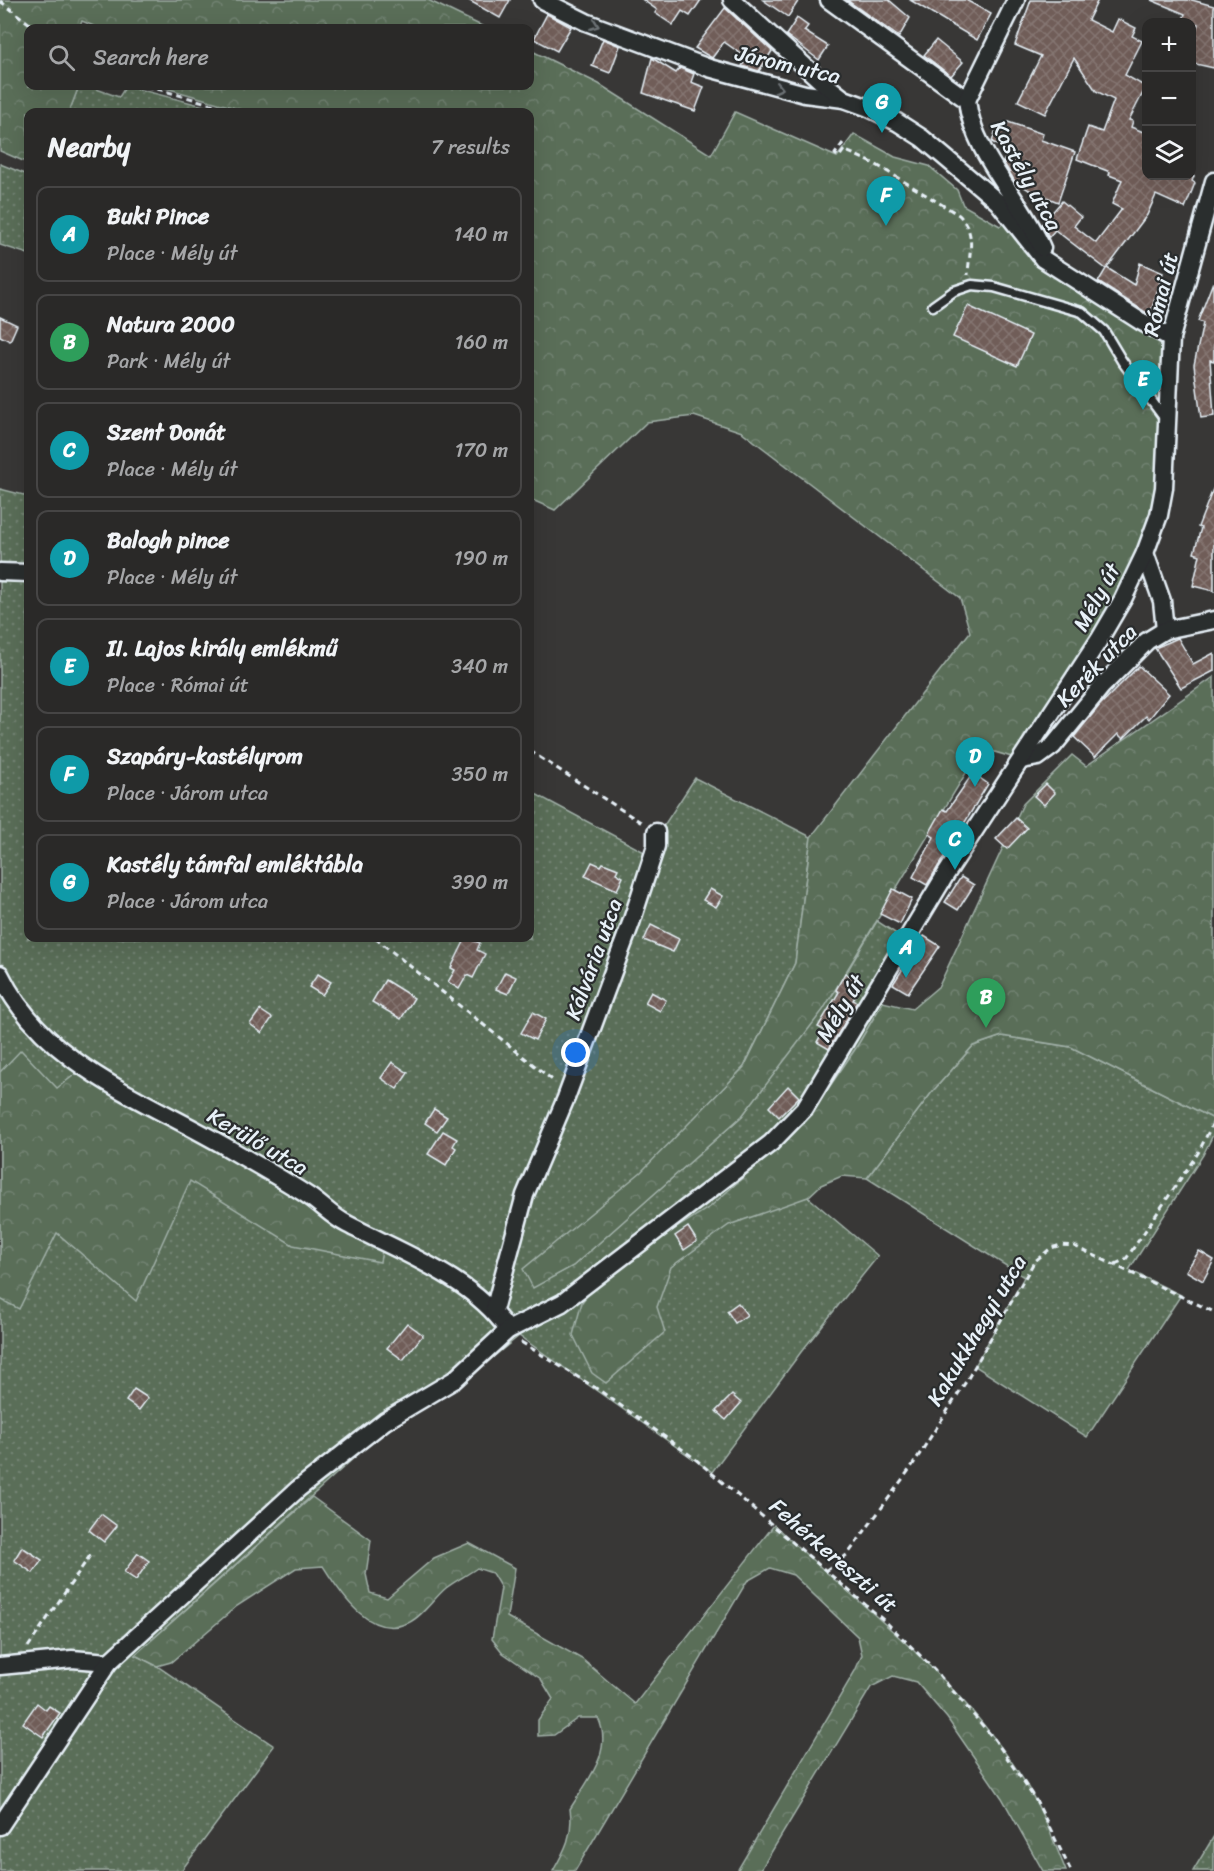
<!DOCTYPE html>
<html lang="en">
<head>
<meta charset="utf-8">
<style>
  :root { --surface:#2a2928; --page:#363534; --text:#f1f3f6; --muted:#a5a6a8; --line:#464545; --accent:#8abfa5 }
  body { margin:0; font-family:Sriracha,sans-serif; background:var(--page); color:var(--text) }
  .controls { position:absolute; right:18px; top:18px; display:grid; overflow:hidden; border-radius:12px; box-shadow:0 6px 24px #0002 }
  .controls button { width:54px; height:54px; display:grid; place-items:center; padding:0; border:0; border-bottom:2px solid var(--line); background:var(--surface); color:var(--text); font:30px sans-serif }
  .you { position:absolute; left:576px; top:1053px; width:21px; height:21px; margin:-15px; border:4px solid #fff; border-radius:50%; background:#1a73e8; box-shadow:0 0 0 9px #1a73e833 }
  .badge { display:grid; place-items:center; width:39px; height:39px; border-radius:50%; background:var(--accent); color:#fff; font-size:20px; font-weight:700 }
  .pin { position:absolute; translate:-50% -50px; filter:drop-shadow(0 2px 3px #0008) }
  .pin::after { content:''; position:absolute; top:32px; width:21px; height:18px; background:inherit; clip-path:polygon(0 0,100% 0,50% 100%) }
  .list { margin:0; padding:0; list-style:none }
  h2 { display:flex; justify-content:space-between; align-items:center; height:78px; margin:0; padding:0 24px; font-size:26px }
  h2 small { font-size:20px; font-weight:400; color:var(--muted) }
  .list li { display:grid; grid-template-columns:39px 1fr auto; gap:18px; align-items:center; box-sizing:border-box; height:96px; margin:0 12px 12px; padding:0 12px; border:2px solid var(--line); border-radius:12px }
  .list b { display:block; font-size:22px; white-space:nowrap }
  .list p { margin:0; font-size:20px; white-space:nowrap; color:var(--muted) }
  .list em { font-size:20px; font-style:normal; color:var(--muted) }
  .icon { flex:none; width:33px; height:33px; fill:none; stroke:currentColor; stroke-width:2; stroke-linecap:round; stroke-linejoin:round }
  .map { position:relative; flex:none; width:1214px; height:1871px; overflow:hidden }
  .search { position:absolute; background:var(--surface); box-shadow:0 6px 24px #0002; left:24px; top:24px; width:510px; height:66px; display:flex; align-items:center; gap:15px; box-sizing:border-box; padding:0 21px; border-radius:12px; color:var(--muted); font-size:22px }
  .panel { position:absolute; background:var(--surface); box-shadow:0 6px 24px #0002; left:24px; top:108px; width:510px; height:834px; border-radius:12px }
  .map>svg:first-child { display:block }
  .grass { fill:url(#grass-dots); stroke:#a1b0a8; stroke-width:1.5 }
  .forest { fill:url(#forest-crowns); stroke:#a1b0a8; stroke-width:1.5 }
  .building { fill:url(#building-cross-hatch); stroke:#e8f1f8; stroke-width:1.5 }
  .lines { fill:none; stroke-linecap:round; stroke-linejoin:round }
  .service-casing { stroke:#e8f1f8; stroke-width:13 }
  .minor-casing { stroke:#e8f1f8; stroke-width:21 }
  .path { stroke:#e8f1f8; stroke-width:3; stroke-dasharray:6 4.5; stroke-linecap:butt }
  .service { stroke:#2a2d2e; stroke-width:8 }
  .minor { stroke:#2a2d2e; stroke-width:16 }
  .oneway { stroke:#6c7275 }
  .labels { text-anchor:middle; stroke-width:4.5; stroke-linejoin:round; paint-order:stroke }
  .street-label { font-size:22px; fill:#e8f1f8; stroke:#2a2d2e }
</style>
</head>
<body>
<div class="map">
<svg width="1214" height="1871" viewBox="0 0 1214 1871">
  <defs>
    <pattern id="grass-dots" width="8" height="8" patternUnits="userSpaceOnUse" patternTransform="scale(1.5)"><rect width="8" height="8" fill="#5a6e59"/><path d="M2 2h.1M6 6h.1" fill="none" stroke="#728372" stroke-width="1.8" stroke-linecap="round"/></pattern>
    <pattern id="forest-crowns" width="20" height="18" patternUnits="userSpaceOnUse" patternTransform="scale(1.5)"><rect width="20" height="18" fill="#5a6e59"/><path d="M2 6a3 3 0 1 1 6 0M12 15a3 3 0 1 1 6 0" fill="none" stroke="#728372"/></pattern>
    <pattern id="building-cross-hatch" width="8" height="8" patternUnits="userSpaceOnUse" patternTransform="scale(1.5)"><rect width="8" height="8" fill="#6f5d58"/><path d="M0 0l8 8M0 8l8-8" fill="none" stroke="#847571"/></pattern>
  </defs>
  <rect width="100%" height="100%" fill="#383736"/>
  <filter id="ink" filterUnits="userSpaceOnUse"><feTurbulence type="fractalNoise" baseFrequency=".0167" numOctaves="2"/><feDisplacementMap in="SourceGraphic" scale="12" xChannelSelector="R" yChannelSelector="G"/><feConvolveMatrix kernelMatrix="1 2 1 2 8 2 1 2 1" color-interpolation-filters="sRGB"/></filter>
  <g filter="url(#ink)">
    <g class="grass">
      <polygon points="79,86 88,86 119,97 126,86 227,112 69,112"/>
      <polygon points="0,164 28,175 28,254 0,245"/>
      <polygon points="0,489 28,496 28,938 530,938 530,791 646,853 695,778 811,837 795,963 744,1067 533,1287 573,1266 742,1116 836,990 877,921 906,940 874,997 883,1002 856,1048 806,1121 763,1159 878,1256 801,1352 712,1472 519,1336 460,1384 376,1438 135,1655 157,1666 274,1746 181,1871 0,1871"/>
      <polygon points="1002,1036 1071,1047 1214,1119 1214,1133 1203,1155 1129,1270 1181,1295 1087,1437 975,1366 1024,1277 867,1178 932,1092 973,1046"/>
      <polygon points="1214,1836 1214,1871 1193,1871"/>
    </g>
    <g class="forest">
      <polygon points="0,0 428,0 486,28 98,28 82,21 79,28 28,28 28,86 79,86 69,112 28,112 28,163 0,151"/>
      <polygon points="530,50 599,84 711,155 735,112 837,157 854,134 895,157 929,166 957,190 963,205 1000,226 1011,217 1030,246 1171,338 1165,457 1145,553 1022,760 981,748 823,1010 742,1116 573,1266 533,1288 523,1269 641,1172 744,1067 795,963 811,837 970,632 960,598 742,432 694,416 647,422 555,510 530,499 530,112 249,112 159,86 530,86"/>
      <polygon points="1214,677 1214,1119 1071,1047 1002,1036 973,1046 932,1092 867,1178 842,1176 821,1185 808,1197 729,1225 671,1267 657,1307 665,1332 606,1383 592,1373 573,1335 582,1302 599,1280 619,1264 710,1207 806,1121 856,1048 883,1002 912,1009 939,986 1023,804 1072,755 1086,766"/>
      <polygon points="21,1050 57,1088 77,1073 120,1100 216,1148 383,1245 380,1262 293,1245 190,1181 136,1301 57,1233 19,1309 0,1299 0,1072"/>
      <path d="M312,1497L371,1540L366,1574L370,1593L387,1598L434,1558L469,1543L515,1568L507,1617L582,1659L635,1704L774,1525C861,1607 955,1673 1021,1776C1040,1805 1053,1839 1066,1871H1043L1002,1798L947,1718L916,1682L893,1676L871,1687L760,1871H737L855,1671L862,1655L858,1637L793,1575L770,1568L747,1581L575,1871H553C565,1850 574,1834 570,1809C587,1781 614,1751 598,1718H578L554,1735L538,1736V1720L553,1699L541,1679L503,1653L492,1639L501,1588L492,1573L477,1568C467,1575 455,1581 446,1588C434,1598 422,1617 408,1623C369,1640 340,1593 323,1566L296,1568L237,1606L171,1662L157,1666L135,1655Z"/>
    </g>
    <g class="building">
      <polygon points="468,0 510,0 500,18"/>
      <polygon points="643,0 701,0 690,16 682,11 673,25 655,13 657,10"/>
      <polygon points="763,0 799,0 788,17"/>
      <polygon points="847,0 889,0 910,18 899,37"/>
      <polygon points="910,0 966,0 991,14 977,40"/>
      <polygon points="1031,0 1098,0 1088,20 1112,32 1118,19 1136,28 1132,36 1142,41 1125,75 1146,87 1129,120 1133,121 1131,127 1146,133 1146,176 1194,176 1192,181 1195,183 1185,208 1156,195 1147,215 1107,268 1134,285 1140,263 1163,273 1150,315 1098,282 1106,269 1055,230 1049,237 1042,224 1062,201 1081,217 1074,226 1096,243 1122,209 1112,204 1122,180 1109,175 1110,172 1077,159 1088,127 1102,132 1114,100 1096,91 1074,58 1045,114 1018,101 1041,56 1015,45"/>
      <polygon points="1151,0 1192,0 1214,6 1214,68 1191,63 1191,49 1198,24 1183,20 1185,14"/>
      <polygon points="725,8 772,51 759,71 742,66 747,58 724,42 712,58 695,48"/>
      <polygon points="547,14 571,27 557,51 534,39"/>
      <polygon points="797,18 808,26 804,31 828,46 819,60 786,35"/>
      <polygon points="603,39 620,46 610,73 592,66"/>
      <polygon points="936,40 963,62 951,76 924,55"/>
      <polygon points="652,58 676,73 680,68 694,74 691,82 704,87 695,111 643,93"/>
      <polygon points="1008,122 1043,134 1041,140 1075,152 1058,202 1029,190 1014,180 1008,170 1003,162 1010,151 992,142 997,126 1005,129"/>
      <polygon points="1213,282 1214,361 1210,360 1214,416 1201,418 1194,365 1203,323 1198,321"/>
      <polygon points="968,306 1031,335 1017,366 953,337"/>
      <polygon points="0,317 17,325 10,341 0,336"/>
      <polygon points="1213,489 1214,489 1214,591 1193,586 1200,555 1194,553 1201,528 1198,527"/>
      <polygon points="1178,638 1193,664 1214,653 1214,671 1181,688 1155,648"/>
      <polygon points="1139,666 1169,694 1149,719 1146,716 1123,739 1118,734 1095,757 1074,737 1100,705"/>
      <polygon points="973,773 988,784 927,885 913,877 934,837 929,834 943,809 947,811"/>
      <polygon points="1046,784 1055,793 1044,805 1034,796"/>
      <polygon points="1016,818 1027,828 1007,849 996,839"/>
      <polygon points="592,862 601,866 603,863 618,869 616,873 623,877 617,890 585,876"/>
      <polygon points="961,877 974,885 958,910 945,902"/>
      <polygon points="710,889 723,896 716,907 703,900"/>
      <polygon points="893,889 912,899 900,924 880,914"/>
      <polygon points="651,925 679,939 673,952 644,940"/>
      <polygon points="924,936 940,946 908,993 893,984"/>
      <polygon points="466,938 480,943 477,950 485,954 473,978 467,975 459,989 448,982 455,970 451,968"/>
      <polygon points="505,972 516,977 508,994 496,989"/>
      <polygon points="845,973 863,983 853,1000 857,1002 829,1049 817,1042 824,1030 818,1027 839,992 836,990"/>
      <polygon points="318,974 331,982 322,995 309,987"/>
      <polygon points="385,980 414,998 401,1019 372,1002"/>
      <polygon points="651,992 666,1000 660,1011 645,1003"/>
      <polygon points="260,1010 272,1018 262,1033 250,1024"/>
      <polygon points="533,1012 546,1019 535,1040 521,1033"/>
      <polygon points="392,1062 408,1073 397,1089 381,1078"/>
      <polygon points="788,1086 799,1097 779,1117 769,1107"/>
      <polygon points="434,1109 447,1117 437,1131 425,1123"/>
      <polygon points="443,1131 457,1139 453,1146 456,1148 446,1165 428,1154"/>
      <polygon points="688,1227 697,1241 684,1250 675,1236"/>
      <polygon points="1199,1251 1214,1260 1203,1281 1186,1271"/>
      <polygon points="738,1303 747,1315 735,1323 727,1311"/>
      <polygon points="407,1323 423,1335 403,1360 387,1348"/>
      <polygon points="134,1389 148,1398 139,1410 126,1401"/>
      <polygon points="732,1395 741,1403 726,1420 716,1411"/>
      <polygon points="101,1514 117,1526 104,1542 89,1530"/>
      <polygon points="22,1547 42,1560 33,1573 14,1560"/>
      <polygon points="138,1553 149,1561 136,1580 124,1572"/>
      <polygon points="37,1703 46,1710 49,1706 60,1713 43,1737 23,1723"/>
    </g>
    <g class="lines">
      <defs>
        <polyline id="service" points="933,306 954,291 972,285 994,287 1082,312 1104,331 1122,361 1165,419"/>
        <g id="minor">
          <polyline points="542,0 586,22 709,68 805,94 844,99 869,108 897,122 922,138 998,202 1043,259 1140,321 1171,338"/>
          <polyline points="732,0 821,81 844,99"/>
          <polyline points="829,0 967,100"/>
          <path d="M967,100C973,155 1021,198 1042,248"/>
          <polyline points="967,100 1016,0"/>
          <polyline points="1145,553 1162,601 1165,630"/>
          <polyline points="0,572 28,573"/>
          <polyline points="1022,760 1038,757 1053,746 1102,686 1147,641 1165,630 1214,620"/>
          <path d="M0,974C45,1067 145,1099 228,1148C255,1164 283,1179 310,1197C323,1206 333,1217 347,1224C402,1253 471,1277 508,1330"/>
          <polyline points="494,1310 525,1195 566,1098 631,923 656,846 656,832"/>
          <polyline points="0,1666 72,1659 109,1662"/>
          <polyline points="0,1826 109,1662 298,1489 385,1421 454,1380 508,1330 562,1303 771,1143 805,1108 946,874 1099,640 1123,599 1145,553 1159,515 1164,488 1171,338 1214,181"/>
        </g>
      </defs>
      <use href="#service" class="service-casing"/>
      <use href="#minor" class="minor-casing"/>
      <g class="path">
        <polyline points="0,1 35,28"/>
        <polyline points="147,86 239,112"/>
        <path d="M843,143L835,154L839,157L844,150L875,164L959,215C977,234 969,251 968,275"/>
        <polyline points="530,751 642,823"/>
        <polyline points="375,938 555,1082"/>
        <polyline points="1115,1264 1126,1259 1198,1153 1213,1123"/>
        <polyline points="521,1342 599,1390 693,1457 888,1624 934,1669 995,1740 1037,1802 1071,1871"/>
        <polyline points="825,1571 848,1554 912,1466 967,1380 1034,1262 1051,1248 1061,1245 1074,1246 1214,1312"/>
        <polyline points="28,1647 91,1554"/>
      </g>
      <use href="#service" class="service"/>
      <use href="#minor" class="minor"/>
    </g>
    <defs><path id="oneway-chevron" d="M-2-3.5L2.5 0L-2 3.5" fill="none" stroke-width="1.6" stroke-linecap="round" stroke-linejoin="round" transform="scale(1.5)"/></defs>
    <g class="oneway">
      <use href="#oneway-chevron" transform="translate(595 25) rotate(21)"/>
      <use href="#oneway-chevron" transform="translate(779 88) rotate(13)"/>
    </g>
  </g>
  <g class="labels">
    <g class="street-label">
      <text transform="translate(788 64) rotate(13)" y="8">Járom utca</text>
      <text transform="translate(1027 175) rotate(61)" y="8">Kastély utca</text>
      <text transform="translate(1160 294) rotate(-76)" y="8">Római út</text>
      <text transform="translate(1096 597) rotate(-61)" y="8">Mély út</text>
      <text transform="translate(1096 665) rotate(-46)" y="8">Kerék utca</text>
      <text transform="translate(593 959) rotate(-70)" y="8">Kálvária utca</text>
      <text transform="translate(840 1008) rotate(-59)" y="8">Mély út</text>
      <text transform="translate(258 1141) rotate(30)" y="8">Kerülő utca</text>
      <text transform="translate(976 1330) rotate(-59)" y="8">Kakukkhegyi utca</text>
      <text transform="translate(834 1555) rotate(41)" y="8">Fehérkereszti út</text>
    </g>
  </g>
</svg>
<div class="controls">
<button>+</button>
<button>−</button>
<button><svg class="icon" aria-label="layers" viewBox="0 0 24 24"><path d="M12 4l9 5-9 5-9-5zM3 14l9 5 9-5"/></svg></button>
</div>
<div class="you"></div>
<div class="pin badge" style="left:906px;top:978px;background:#0f9aa8">A</div>
<div class="pin badge" style="left:986px;top:1028px;background:#2e9e5b">B</div>
<div class="pin badge" style="left:955px;top:870px;background:#0f9aa8">C</div>
<div class="pin badge" style="left:975px;top:787px;background:#0f9aa8">D</div>
<div class="pin badge" style="left:1143px;top:410px;background:#0f9aa8">E</div>
<div class="pin badge" style="left:886px;top:226px;background:#0f9aa8">F</div>
<div class="pin badge" style="left:882px;top:133px;background:#0f9aa8">G</div>
<div class="search"><svg class="icon" aria-label="search" viewBox="0 0 24 24"><circle cx="10" cy="10" r="6"/><path d="M15 15l6 6"/></svg>Search here</div>
<section class="panel">
<h2>Nearby<small>7 results</small></h2>
<ul class="list">
<li><span class="badge" style="background:#0f9aa8">A</span><div><b>Buki Pince</b><p>Place · Mély út</p></div><em>140 m</em></li>
<li><span class="badge" style="background:#2e9e5b">B</span><div><b>Natura 2000</b><p>Park · Mély út</p></div><em>160 m</em></li>
<li><span class="badge" style="background:#0f9aa8">C</span><div><b>Szent Donát</b><p>Place · Mély út</p></div><em>170 m</em></li>
<li><span class="badge" style="background:#0f9aa8">D</span><div><b>Balogh pince</b><p>Place · Mély út</p></div><em>190 m</em></li>
<li><span class="badge" style="background:#0f9aa8">E</span><div><b>II. Lajos király emlékmű</b><p>Place · Római út</p></div><em>340 m</em></li>
<li><span class="badge" style="background:#0f9aa8">F</span><div><b>Szapáry-kastélyrom</b><p>Place · Járom utca</p></div><em>350 m</em></li>
<li><span class="badge" style="background:#0f9aa8">G</span><div><b>Kastély támfal emléktábla</b><p>Place · Járom utca</p></div><em>390 m</em></li>
</ul>
</section>
</div>
</body>
</html>
